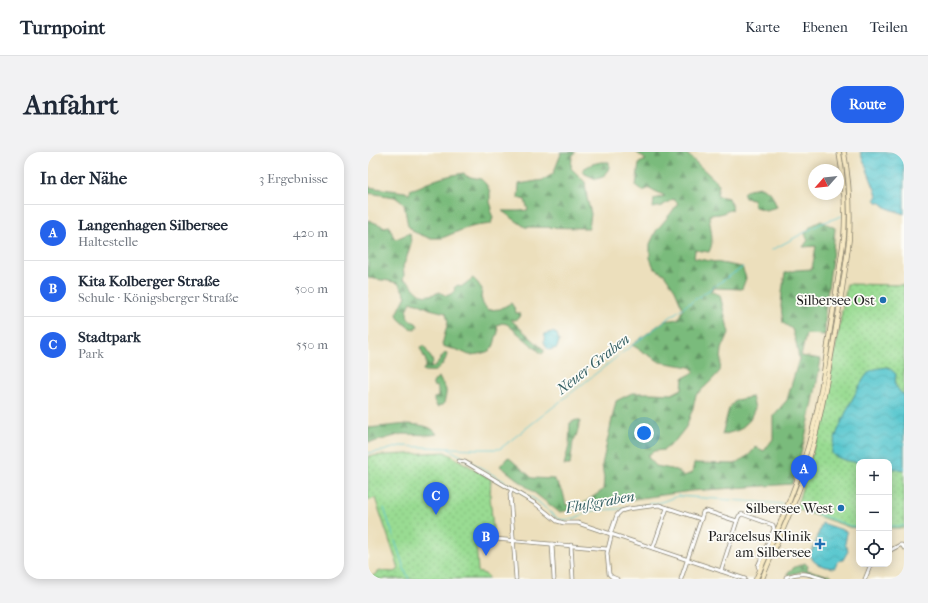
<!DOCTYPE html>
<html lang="de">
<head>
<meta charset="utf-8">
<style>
  :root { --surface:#fff; --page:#f2f2f3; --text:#1f2937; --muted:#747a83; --line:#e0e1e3; --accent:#2563eb }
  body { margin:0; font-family:"IM FELL French Canon",serif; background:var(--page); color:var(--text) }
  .controls { position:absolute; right:12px; bottom:12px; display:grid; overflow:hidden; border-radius:8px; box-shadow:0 2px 10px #0003 }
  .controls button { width:36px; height:36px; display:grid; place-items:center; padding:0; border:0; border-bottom:1px solid var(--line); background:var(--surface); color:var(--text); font:20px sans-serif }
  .compass { position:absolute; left:440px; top:12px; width:36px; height:36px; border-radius:50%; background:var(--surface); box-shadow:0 2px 10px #0003; rotate:243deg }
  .you { position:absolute; left:276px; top:281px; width:14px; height:14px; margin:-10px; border:3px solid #fff; border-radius:50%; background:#1a73e8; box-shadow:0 0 0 6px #1a73e833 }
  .badge { display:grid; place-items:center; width:26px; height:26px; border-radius:50%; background:var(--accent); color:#fff; font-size:13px; font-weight:700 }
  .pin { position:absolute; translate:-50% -33px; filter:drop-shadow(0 1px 2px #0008) }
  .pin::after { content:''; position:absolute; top:21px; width:14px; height:12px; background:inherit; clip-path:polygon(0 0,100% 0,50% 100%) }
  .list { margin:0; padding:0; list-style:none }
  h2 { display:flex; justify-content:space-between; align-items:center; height:52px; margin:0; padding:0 16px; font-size:17px }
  h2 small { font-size:13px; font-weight:400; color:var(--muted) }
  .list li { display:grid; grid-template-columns:26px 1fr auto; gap:12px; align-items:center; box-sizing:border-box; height:56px; padding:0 16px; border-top:1px solid var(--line) }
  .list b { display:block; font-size:15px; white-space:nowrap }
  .list p { margin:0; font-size:13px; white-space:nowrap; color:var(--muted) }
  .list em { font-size:13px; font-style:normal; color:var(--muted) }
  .icon { flex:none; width:22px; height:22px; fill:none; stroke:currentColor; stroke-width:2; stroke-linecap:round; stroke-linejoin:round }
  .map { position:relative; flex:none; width:536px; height:427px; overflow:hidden; border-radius:16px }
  header { display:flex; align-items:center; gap:24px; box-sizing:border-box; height:56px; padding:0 20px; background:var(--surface); border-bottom:1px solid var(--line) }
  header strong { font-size:19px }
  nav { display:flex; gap:22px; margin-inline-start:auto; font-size:14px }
  .intro { display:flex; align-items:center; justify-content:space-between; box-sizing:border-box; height:96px; padding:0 24px }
  h1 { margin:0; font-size:28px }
  .button { padding:10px 18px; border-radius:16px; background:var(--accent); color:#fff; font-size:14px; font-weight:700 }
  main { display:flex; gap:24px; padding:0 24px }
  aside { flex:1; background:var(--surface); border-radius:16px; box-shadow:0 2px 10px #0003 }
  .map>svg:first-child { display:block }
  .forest { fill:url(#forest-firs); stroke:#4b6c4c }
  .park { fill:url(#park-dots); stroke:#5a7c57 }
  .water { fill:url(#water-waves); stroke:#3b7276 }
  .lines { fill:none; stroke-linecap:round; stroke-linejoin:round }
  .stream { stroke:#5ac7cf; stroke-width:1 }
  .street-casing { stroke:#847e6c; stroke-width:4.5 }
  .secondary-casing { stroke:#847e6c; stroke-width:5.5 }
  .street { stroke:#fff; stroke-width:3 }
  .secondary { stroke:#f7e9c3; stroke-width:4 }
  .poi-dot { fill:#1f6fb2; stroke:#fdfcf7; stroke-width:1.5 }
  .labels { text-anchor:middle; stroke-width:3.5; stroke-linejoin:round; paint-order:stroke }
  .poi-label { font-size:14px; fill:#1c1c1c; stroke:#fdfcf7; text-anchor:end }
  .water-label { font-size:15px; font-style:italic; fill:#356064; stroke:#fdfcf7 }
</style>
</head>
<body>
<header>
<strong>Turnpoint</strong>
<nav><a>Karte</a><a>Ebenen</a><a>Teilen</a></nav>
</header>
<div class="intro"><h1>Anfahrt</h1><a class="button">Route</a></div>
<main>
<aside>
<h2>In der Nähe<small>3 Ergebnisse</small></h2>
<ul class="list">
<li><span class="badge">A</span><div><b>Langenhagen Silbersee</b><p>Haltestelle</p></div><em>420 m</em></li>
<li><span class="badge">B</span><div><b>Kita Kolberger Straße</b><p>Schule · Königsberger Straße</p></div><em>500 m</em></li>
<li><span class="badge">C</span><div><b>Stadtpark</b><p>Park</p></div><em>550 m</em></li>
</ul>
</aside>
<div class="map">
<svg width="536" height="427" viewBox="0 0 536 427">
  <defs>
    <pattern id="forest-firs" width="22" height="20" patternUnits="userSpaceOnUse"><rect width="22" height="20" fill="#7abb7c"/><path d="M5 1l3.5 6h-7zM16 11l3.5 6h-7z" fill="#639765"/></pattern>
    <pattern id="park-dots" width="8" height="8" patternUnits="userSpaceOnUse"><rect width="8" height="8" fill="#99db92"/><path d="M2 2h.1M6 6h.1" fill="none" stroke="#83bb7d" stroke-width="1.8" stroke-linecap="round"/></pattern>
    <pattern id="water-waves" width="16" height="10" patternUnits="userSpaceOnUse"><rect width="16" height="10" fill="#5ac7cf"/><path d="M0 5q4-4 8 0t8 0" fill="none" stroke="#4eaab1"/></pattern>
  </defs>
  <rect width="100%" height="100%" fill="#fdfcf7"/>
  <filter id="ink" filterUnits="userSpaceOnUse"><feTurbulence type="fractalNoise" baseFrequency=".025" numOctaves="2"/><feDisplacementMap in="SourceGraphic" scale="8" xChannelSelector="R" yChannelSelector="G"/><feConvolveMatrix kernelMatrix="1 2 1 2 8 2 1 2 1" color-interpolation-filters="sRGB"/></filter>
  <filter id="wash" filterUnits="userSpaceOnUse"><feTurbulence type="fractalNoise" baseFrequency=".012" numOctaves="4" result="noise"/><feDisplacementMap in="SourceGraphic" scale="16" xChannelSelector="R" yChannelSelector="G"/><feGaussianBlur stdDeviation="0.9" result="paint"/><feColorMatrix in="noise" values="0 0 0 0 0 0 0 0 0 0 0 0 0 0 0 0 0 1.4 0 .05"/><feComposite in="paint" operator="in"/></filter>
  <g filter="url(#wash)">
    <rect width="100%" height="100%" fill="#ecdfbc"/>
    <g class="forest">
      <polygon points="192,0 207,0 204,5 203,16 217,30 219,46 223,62 221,76 157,75 134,59 151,59 160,58 157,48 150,46 151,32 175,28 185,22 193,2"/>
      <path d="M268,0H317L351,32L349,44L361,46L365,57L352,62L341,63C342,76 347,89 341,100L327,98L326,106L374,115L378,126L374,137L347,136L342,139L352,143L361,181L354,197L352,219L342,230L328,243L325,256L318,275L307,289L296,298L286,299L279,304L288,314L308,318L316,324L324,321L326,311L366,312L381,303L388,295L396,299L405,287V264L419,248L431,207L428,190L424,177L415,171L413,154L414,140L417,121L428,118L444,117L448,94L435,95L440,88L437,82L443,74L453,69L467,76L465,98L457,160V183L438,182L433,204L453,207C446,249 437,290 424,332L323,339L252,349L191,360L132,314L140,305L164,326L186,327L195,340L198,353H213L235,338L236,326L234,313L248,249L264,241H283L304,242L314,237L315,226L327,220L322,215L292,210L264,193L296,169L310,167L315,157L307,138L296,122L286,116L282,106V92L288,79L303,61L310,51L305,47L294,54L285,56L286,47L297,44L281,36L275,39L268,34L271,11L278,8Z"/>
      <polygon points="233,10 241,10 241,18 235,25 228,27 215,21 215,17 224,12"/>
      <path d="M96,21L98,24L113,27L118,32L122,40V50L124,56L123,61L125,65L123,72L107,74L96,77L74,86H61L46,80L40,74L36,52L27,45L0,41V35L37,40L41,42L43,37C49,37 60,30 67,28C77,24 86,23 96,21Z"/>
      <polygon points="393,35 403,41 409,55 398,58 387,55 385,47 377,46 375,41 381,37"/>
      <path d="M0,68L17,75L21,74L26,86L28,87L42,81L43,91L38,108L35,114L36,123L35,128L41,130C52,145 55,146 72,140L78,144L83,142L87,138L86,136L88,134L91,133L93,135L105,126L109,130L114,137L113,145L115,152L120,158L132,157L143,151L147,157L148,161H151L152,165L147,168L142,167L176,198V200L174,202L139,172L134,171L129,173L130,181C126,187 128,194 122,198C119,201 105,203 101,203C98,202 95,200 92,199C86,196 79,197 74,193L80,170L78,161L62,157L49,151L43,150C38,159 36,167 48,171L50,174L47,178L40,175L31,167L29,162L38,144L30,131L21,129L0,126Z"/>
      <path d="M56,194C59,200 63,204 65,210L62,216C73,212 70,207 78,200L79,202C78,208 73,216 67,219C64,220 59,219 56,219L55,217L58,215V209L52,196L53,195Z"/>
      <path d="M71,225C73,231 79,235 78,241C78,245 76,248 76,252L69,255L66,248V246L70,245V238L69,235L65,234V231L68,227Z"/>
      <polygon points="384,245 387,256 381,269 371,278 354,283 361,256 368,248"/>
      <polygon points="208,268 212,269 209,282 205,290 202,313 196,313 201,294 202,271"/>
      <path d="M40,272C50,273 63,273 69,282L63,283L34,282L9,289L0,290V276Z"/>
      <polygon points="437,411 440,414 439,418 458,423 460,422 463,423 464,426 467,427 461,427 435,419 420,423 420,420 427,415"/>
    </g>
    <g class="park">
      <polygon points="479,132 536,133 536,376 521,376 521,310 491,310 491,376 481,375 429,357 428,357 450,281 458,248"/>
      <polygon points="77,300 123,327 122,344 126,387 108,388 110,420 117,422 121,427 0,427 12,419 27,420 31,417 7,346 0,349 0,304"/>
    </g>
    <g class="water">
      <polygon points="492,0 536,0 536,62 519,56 513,51 509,50 507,47 509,43"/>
      <path d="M184,180L189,182L191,189L189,196L181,198C176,194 175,189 177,182Z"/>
      <path d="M520,215L528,222L527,233L533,241L536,242V318L521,316V310H491V311C481,309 472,308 464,302C461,291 491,231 500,221C505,216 513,216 520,215Z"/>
      <path d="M454,371L478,379L479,381L477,392L479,396L480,399L475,408C467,408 472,413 466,416C457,415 444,413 442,402L446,394Z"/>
    </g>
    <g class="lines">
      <g class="stream">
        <polyline points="404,98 454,71 474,64"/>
        <polyline points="80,296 111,297 131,297 133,296 259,197 313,157 375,115"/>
        <path d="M0,301L15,299L32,294L79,296L168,348L190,367C204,371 212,362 224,359C233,357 246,358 256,356"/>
        <polyline points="267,355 293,350 310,344 415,352"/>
        <polyline points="16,356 37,419 41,427"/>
        <polyline points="436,357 482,374 491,375"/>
        <polyline points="521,374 536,374"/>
      </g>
    </g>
  </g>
  <g filter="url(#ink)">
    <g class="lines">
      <defs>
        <g id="street">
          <polyline points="91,309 97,310 168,352 189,369 196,371 210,371 377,427"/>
          <polyline points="144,337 142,342 148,427"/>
          <polyline points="127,387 239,397"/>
          <polyline points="184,392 186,427"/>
          <polyline points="203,393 205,427"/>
          <polyline points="285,396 299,356"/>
          <polyline points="521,399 532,393 534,393 536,396"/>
          <polyline points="353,419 369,369"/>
          <polyline points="249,427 244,425 241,422 239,401 243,385 243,380 249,363 253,359 260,357 291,353 333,367"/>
          <polyline points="313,427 333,367 335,360 338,359 369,369 371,364 374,362 405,373 406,377 390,414 392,419"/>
          <path d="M418,427V425C435,419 440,422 456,427"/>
          <polyline points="497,427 503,412"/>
          <polyline points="535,427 536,426"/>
        </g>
        <g id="secondary">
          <path d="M388,427C409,379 431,331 444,280C453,247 457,212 462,178C467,147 472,116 476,85C478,57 476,28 471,0"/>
          <path d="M394,427C408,391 427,354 438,317C454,267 461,215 470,163C474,138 478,113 481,88C483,59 481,28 476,0"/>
        </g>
      </defs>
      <use href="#street" class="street-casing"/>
      <use href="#secondary" class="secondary-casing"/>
      <use href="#street" class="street"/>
      <use href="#secondary" class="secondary"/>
    </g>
  </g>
  <g class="poi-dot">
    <circle cx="515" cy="148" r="4"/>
    <circle cx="473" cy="356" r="4"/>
    <path d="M450 386h4v4h4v4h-4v4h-4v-4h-4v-4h4z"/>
  </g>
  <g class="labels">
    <g class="poi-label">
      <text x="507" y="153">Silbersee Ost</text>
      <text x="465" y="361">Silbersee West</text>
      <text x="443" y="389">Paracelsus Klinik<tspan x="443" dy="16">am Silbersee</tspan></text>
    </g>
    <g class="water-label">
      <text transform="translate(225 212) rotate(-38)" y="5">Neuer Graben</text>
      <text transform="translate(232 350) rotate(-10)" y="5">Flußgraben</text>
    </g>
  </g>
</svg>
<div class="controls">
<button>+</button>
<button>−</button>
<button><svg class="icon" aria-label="locate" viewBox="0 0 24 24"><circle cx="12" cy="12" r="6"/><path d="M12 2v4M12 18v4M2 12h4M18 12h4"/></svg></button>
</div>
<svg class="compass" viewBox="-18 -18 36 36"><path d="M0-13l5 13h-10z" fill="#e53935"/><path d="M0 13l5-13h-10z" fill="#747a83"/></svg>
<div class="you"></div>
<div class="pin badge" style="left:436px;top:336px">A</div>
<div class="pin badge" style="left:118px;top:404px">B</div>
<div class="pin badge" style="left:68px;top:363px">C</div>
</div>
</main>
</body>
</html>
